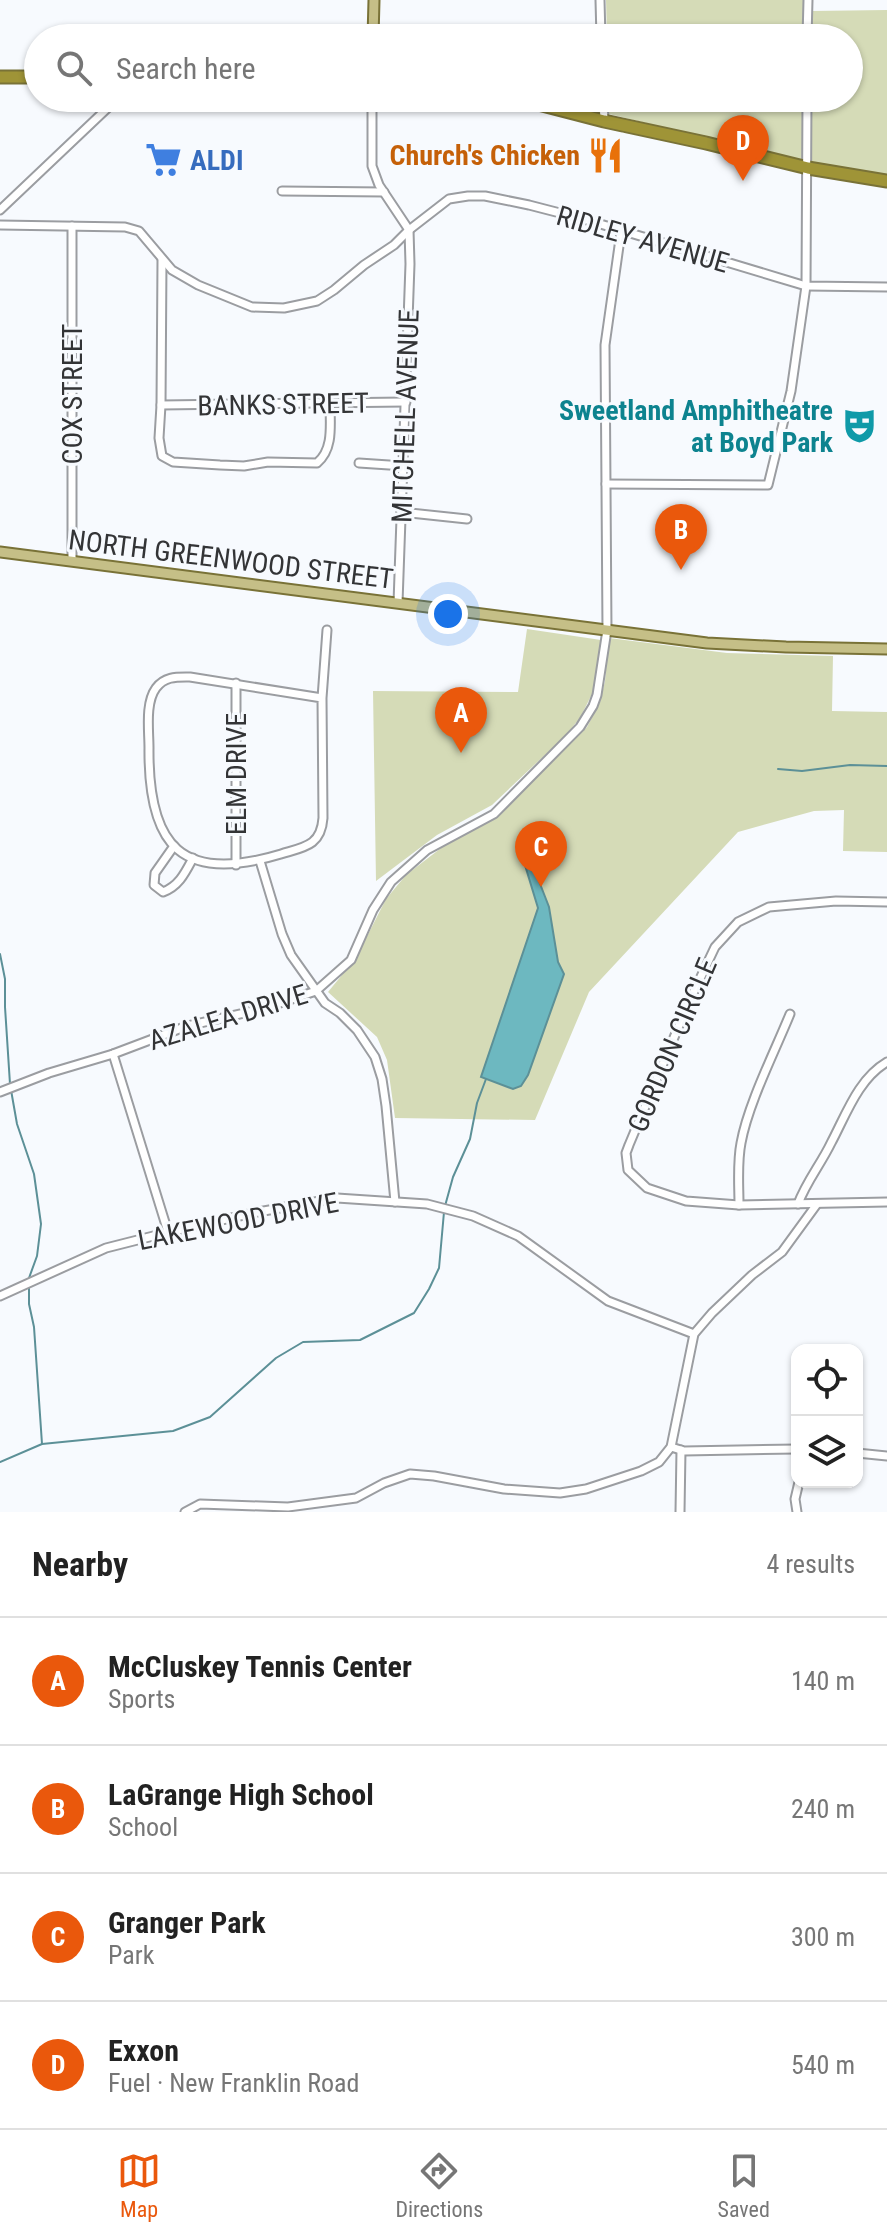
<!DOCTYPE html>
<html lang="en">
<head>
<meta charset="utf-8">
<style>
  :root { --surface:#fff; --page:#f2f2f2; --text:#222; --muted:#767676; --line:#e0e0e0; --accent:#ea580c }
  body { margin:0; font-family:"Roboto Condensed",sans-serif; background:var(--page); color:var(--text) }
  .controls { position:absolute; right:24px; bottom:24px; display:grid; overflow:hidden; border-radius:16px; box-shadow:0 2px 6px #0004 }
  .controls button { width:72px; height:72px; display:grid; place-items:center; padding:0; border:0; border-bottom:2px solid var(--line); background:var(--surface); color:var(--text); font:40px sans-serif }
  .you { position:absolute; left:448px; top:614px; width:28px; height:28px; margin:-20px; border:6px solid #fff; border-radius:50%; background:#1a73e8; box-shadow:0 0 0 12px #1a73e833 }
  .badge { display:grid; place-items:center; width:52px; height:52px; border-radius:50%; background:var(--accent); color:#fff; font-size:26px; font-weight:700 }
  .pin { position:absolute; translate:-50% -66px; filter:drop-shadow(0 2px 4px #0008) }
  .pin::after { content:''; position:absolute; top:42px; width:28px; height:24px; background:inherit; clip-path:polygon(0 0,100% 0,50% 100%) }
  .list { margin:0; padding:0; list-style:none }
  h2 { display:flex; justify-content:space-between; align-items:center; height:104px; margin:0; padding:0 32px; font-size:34px }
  h2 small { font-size:26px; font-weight:400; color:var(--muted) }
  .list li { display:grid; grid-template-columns:52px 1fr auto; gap:24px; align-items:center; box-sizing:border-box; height:128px; padding:0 32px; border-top:2px solid var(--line) }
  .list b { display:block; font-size:30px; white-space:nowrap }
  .list p { margin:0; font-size:26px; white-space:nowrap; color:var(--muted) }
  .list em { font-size:26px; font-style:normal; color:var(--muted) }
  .icon { flex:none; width:44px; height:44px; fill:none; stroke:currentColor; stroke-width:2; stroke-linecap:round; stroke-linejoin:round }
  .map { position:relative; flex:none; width:887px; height:1512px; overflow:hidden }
  .search { position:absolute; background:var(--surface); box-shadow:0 2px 6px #0004; left:24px; right:24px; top:24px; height:88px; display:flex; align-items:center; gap:20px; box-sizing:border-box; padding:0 28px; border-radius:44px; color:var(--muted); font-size:30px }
  .sheet { height:616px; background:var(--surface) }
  nav { display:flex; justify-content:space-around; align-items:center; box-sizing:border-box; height:112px; border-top:2px solid var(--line); background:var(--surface); font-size:22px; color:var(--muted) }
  nav a { display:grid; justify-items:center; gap:4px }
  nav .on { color:var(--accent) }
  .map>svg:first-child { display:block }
  .green { fill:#d5dbb7 }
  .water { fill:#6db8c0; stroke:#5c9097; stroke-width:2 }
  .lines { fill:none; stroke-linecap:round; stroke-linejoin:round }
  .stream { stroke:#5c9097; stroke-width:2 }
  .minor-casing { stroke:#9b9da1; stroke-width:11 }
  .major-casing { stroke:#797237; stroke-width:13 }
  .highway-casing { stroke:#797237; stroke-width:15 }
  .minor { stroke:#fff; stroke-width:7 }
  .major { stroke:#c5bf87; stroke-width:9 }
  .highway { stroke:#9f9437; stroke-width:11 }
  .labels { text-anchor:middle; stroke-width:6; stroke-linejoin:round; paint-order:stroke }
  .food-label { font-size:28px; font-weight:bold; fill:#c56008; stroke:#f7fafe; text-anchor:end }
  .shop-label { font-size:28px; font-weight:bold; fill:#366cbe; stroke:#f7fafe; text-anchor:start }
  .street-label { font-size:28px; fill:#333436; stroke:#f7fafe }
  .culture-label { font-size:28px; font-weight:bold; fill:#0d838f; stroke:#f7fafe; text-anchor:end }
</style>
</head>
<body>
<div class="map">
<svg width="887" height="1512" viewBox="0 0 887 1512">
  <rect width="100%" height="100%" fill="#f7fafe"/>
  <g class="green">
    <polygon points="606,0 804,0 804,38 607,38"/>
    <polygon points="887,10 887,175 812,162 812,98 849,98 849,38 812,38 812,11"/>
    <polygon points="609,98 803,98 803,161 609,114"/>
    <polygon points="527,629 601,640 593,692 580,718 566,735 492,805 437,835 376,881 373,691 518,692"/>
    <polygon points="609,638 727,653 833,656 832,711 887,712 887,852 843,851 844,810 814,811 738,832 589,992 535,1120 395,1118 387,1060 377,1037 328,992 356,958 386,899 406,875 445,845 495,819 587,727 600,702 605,681"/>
  </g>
  <polygon class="water" points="523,840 549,907 558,962 564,974 528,1075 521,1086 513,1089 481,1077 538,908 518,842"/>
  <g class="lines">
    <g class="stream">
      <polyline points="778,769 802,771 850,765 887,766"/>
      <polyline points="0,954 5,979 5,1007 10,1084"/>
      <polyline points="11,1090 17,1124 34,1174 41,1224 37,1256 29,1278"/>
      <polyline points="445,1206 453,1177 470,1139 477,1103 486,1079"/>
      <polyline points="29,1284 29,1304 34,1327 42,1444"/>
      <polyline points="0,1462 42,1444 173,1431 210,1417 276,1358 303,1342 360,1340 414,1313 429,1289 439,1268 444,1212"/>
    </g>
    <defs>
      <g id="minor">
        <polyline points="600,0 601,38"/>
        <polyline points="807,38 808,0"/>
        <polyline points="372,98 372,166 379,185 409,230 410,264 398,603"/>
        <polyline points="603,98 604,121"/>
        <polyline points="282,191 384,192"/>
        <polyline points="0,210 116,100"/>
        <polyline points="0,225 125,227 139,231 172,270 198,285 252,307 284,308 317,301 334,290 364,265 394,245 409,230 449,199 468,196 485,196 529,205 587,220 806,286 887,287"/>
        <path d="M162,260L161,405L159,438L162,456L173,462L220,465L244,466L268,462L317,463C334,449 330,424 330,404"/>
        <polyline points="161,405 406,402"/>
        <polyline points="359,463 404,466"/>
        <polyline points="606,484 768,485 791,391 806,286 807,98"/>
        <polyline points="401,512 467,519"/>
        <polyline points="72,561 72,226"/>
        <polyline points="236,683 236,865"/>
        <path d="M322,698L190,677C177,677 165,676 156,688C145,703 149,730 149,748C148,847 182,884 281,854C304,847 321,846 323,818L322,698L327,630"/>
        <path d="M174,846L155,873L154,885L163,892C179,886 185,873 193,858"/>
        <polyline points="260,861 282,934 291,955 325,1003 340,1013 357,1030 375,1057 382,1079 386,1106 395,1202"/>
        <polyline points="887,902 836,901 769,907 738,922 715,947 688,1004 629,1145 626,1153 628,1170 647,1188 686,1201 739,1205 887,1202"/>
        <polyline points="113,1054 168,1232"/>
        <polyline points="0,1092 49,1073 113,1054 187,1026 262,1009 316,991 351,960 373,910 391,882 427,850 494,814 580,727 593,706 597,695 607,630 605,345 621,232"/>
        <path d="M798,1204C806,1182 821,1164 831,1143C846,1115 858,1079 887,1062"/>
        <path d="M739,1205C739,1185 737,1163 741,1143C748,1104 775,1051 790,1014"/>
        <polyline points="0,1296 106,1248 173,1231 258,1212 337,1198 427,1204 473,1216 518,1236 608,1301 694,1334"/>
        <polyline points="671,1447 684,1451 797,1449"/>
        <polyline points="857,1453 887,1456"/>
        <polyline points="185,1512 200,1504 288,1507 356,1498 384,1483 410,1474 434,1476 504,1489 560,1493 586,1489 641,1471 659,1462 671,1447 694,1334 712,1313 752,1275 782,1252 817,1204"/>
        <polyline points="680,1512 681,1450"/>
        <polyline points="797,1512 795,1499 799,1482"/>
      </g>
      <g id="major">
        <polyline points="373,38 374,0"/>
        <polyline points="0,552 707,643 786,647 887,649"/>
      </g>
      <g id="highway">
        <polyline points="0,77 38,77"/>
        <polyline points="515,98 604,121 706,143 808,168 887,181"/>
        <polyline points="113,103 113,98"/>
      </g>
    </defs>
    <use href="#minor" class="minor-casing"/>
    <use href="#major" class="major-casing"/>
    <use href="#highway" class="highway-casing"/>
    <use href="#minor" class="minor"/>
    <use href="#major" class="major"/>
    <use href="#highway" class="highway"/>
  </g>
  <defs>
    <symbol id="restaurant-bare" viewBox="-9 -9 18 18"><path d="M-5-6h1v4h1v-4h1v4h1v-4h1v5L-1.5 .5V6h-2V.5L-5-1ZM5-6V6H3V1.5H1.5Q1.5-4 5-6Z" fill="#e8710a" stroke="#f7fafe" stroke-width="2.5" paint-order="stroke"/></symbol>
    <symbol id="supermarket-bare" viewBox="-9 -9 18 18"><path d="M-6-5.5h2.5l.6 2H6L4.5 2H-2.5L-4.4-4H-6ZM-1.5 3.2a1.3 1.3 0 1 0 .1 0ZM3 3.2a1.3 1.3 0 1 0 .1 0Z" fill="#3f7fe0" stroke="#f7fafe" stroke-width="2.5" paint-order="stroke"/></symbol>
    <symbol id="theatre-bare" viewBox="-9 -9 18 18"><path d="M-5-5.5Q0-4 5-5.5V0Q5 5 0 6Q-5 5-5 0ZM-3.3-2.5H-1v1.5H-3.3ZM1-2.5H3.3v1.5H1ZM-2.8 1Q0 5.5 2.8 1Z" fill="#0f9aa8" stroke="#f7fafe" stroke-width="2.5" paint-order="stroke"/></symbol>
  </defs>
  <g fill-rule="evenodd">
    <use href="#restaurant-bare" x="580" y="130" width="51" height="51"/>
    <use href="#supermarket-bare" x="138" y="134" width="51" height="51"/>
    <use href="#theatre-bare" x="834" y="400" width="51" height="51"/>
  </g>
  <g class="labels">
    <g class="food-label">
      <text x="580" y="165">Church's Chicken</text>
    </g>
    <g class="shop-label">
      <text x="190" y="170">ALDI</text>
    </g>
    <g class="street-label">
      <text transform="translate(643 239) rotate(16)" y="10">RIDLEY AVENUE</text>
      <text transform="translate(72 394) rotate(-90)" y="10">COX STREET</text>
      <text transform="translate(283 404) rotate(-1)" y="10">BANKS STREET</text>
      <text transform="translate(405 416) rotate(-88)" y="10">MITCHELL AVENUE</text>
      <text transform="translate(231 559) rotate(7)" y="10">NORTH GREENWOOD STREET</text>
      <text transform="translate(236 774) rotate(-90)" y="10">ELM DRIVE</text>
      <text transform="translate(228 1017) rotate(-17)" y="10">AZALEA DRIVE</text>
      <text transform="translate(672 1045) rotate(-67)" y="10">GORDON CIRCLE</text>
      <text transform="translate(238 1221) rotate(-11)" y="10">LAKEWOOD DRIVE</text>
    </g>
    <g class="culture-label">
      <text x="833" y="420">Sweetland Amphitheatre<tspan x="833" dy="32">at Boyd Park</tspan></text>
    </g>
  </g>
</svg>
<div class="controls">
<button><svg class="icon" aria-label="locate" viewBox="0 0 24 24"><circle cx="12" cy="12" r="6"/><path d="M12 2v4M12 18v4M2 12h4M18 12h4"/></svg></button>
<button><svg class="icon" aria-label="layers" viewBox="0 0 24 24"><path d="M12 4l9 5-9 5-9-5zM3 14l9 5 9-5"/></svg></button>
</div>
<div class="you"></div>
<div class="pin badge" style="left:461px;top:753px">A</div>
<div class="pin badge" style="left:681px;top:570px">B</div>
<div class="pin badge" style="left:541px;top:887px">C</div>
<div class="pin badge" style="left:743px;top:181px">D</div>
<div class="search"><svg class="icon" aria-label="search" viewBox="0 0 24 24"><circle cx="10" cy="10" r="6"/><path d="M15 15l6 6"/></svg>Search here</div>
</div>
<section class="sheet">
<h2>Nearby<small>4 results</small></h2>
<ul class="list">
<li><span class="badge">A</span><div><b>McCluskey Tennis Center</b><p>Sports</p></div><em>140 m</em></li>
<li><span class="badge">B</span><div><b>LaGrange High School</b><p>School</p></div><em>240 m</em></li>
<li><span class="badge">C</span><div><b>Granger Park</b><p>Park</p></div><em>300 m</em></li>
<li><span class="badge">D</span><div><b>Exxon</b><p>Fuel · New Franklin Road</p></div><em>540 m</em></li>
</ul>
</section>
<nav>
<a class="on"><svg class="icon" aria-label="map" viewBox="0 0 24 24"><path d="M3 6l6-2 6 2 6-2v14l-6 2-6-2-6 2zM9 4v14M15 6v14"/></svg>Map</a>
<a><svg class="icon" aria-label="directions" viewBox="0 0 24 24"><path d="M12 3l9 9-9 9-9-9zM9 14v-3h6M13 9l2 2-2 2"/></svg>Directions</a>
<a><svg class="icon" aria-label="saved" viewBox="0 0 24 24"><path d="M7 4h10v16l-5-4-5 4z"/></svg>Saved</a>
</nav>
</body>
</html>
